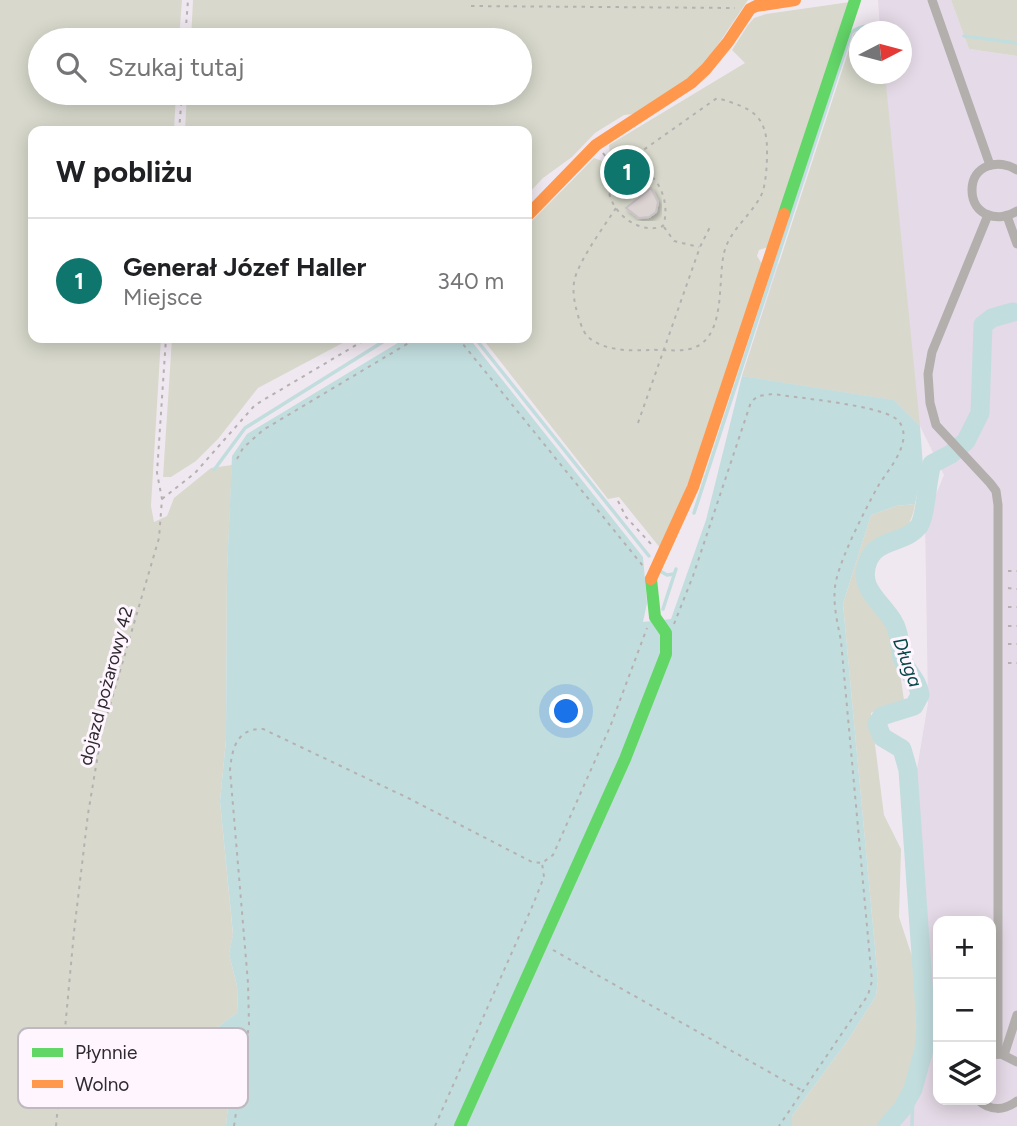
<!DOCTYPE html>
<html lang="pl">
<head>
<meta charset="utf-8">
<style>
  :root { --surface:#fff; --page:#f2f2f2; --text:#202124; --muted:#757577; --line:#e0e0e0; --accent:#0f766e }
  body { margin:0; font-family:Figtree,sans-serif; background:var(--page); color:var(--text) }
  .controls { position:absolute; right:21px; bottom:21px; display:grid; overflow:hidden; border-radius:14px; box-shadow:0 4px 18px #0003 }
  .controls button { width:63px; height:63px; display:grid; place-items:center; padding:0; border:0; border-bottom:2px solid var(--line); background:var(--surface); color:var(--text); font:35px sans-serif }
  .compass { position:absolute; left:849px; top:21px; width:63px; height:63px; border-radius:50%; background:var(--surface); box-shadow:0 4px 18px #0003; rotate:84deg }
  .you { position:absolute; left:567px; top:712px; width:24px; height:24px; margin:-18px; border:5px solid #fff; border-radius:50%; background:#1a73e8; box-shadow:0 0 0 10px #1a73e833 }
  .badge { display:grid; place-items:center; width:46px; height:46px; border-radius:50%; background:var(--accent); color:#fff; font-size:23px; font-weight:700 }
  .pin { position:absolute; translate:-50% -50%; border:4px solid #fff; box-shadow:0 2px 7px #0006 }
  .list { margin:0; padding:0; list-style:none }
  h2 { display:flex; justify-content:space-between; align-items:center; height:91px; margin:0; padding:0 28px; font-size:30px }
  h2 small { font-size:23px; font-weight:400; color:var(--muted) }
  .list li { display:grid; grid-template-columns:46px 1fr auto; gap:21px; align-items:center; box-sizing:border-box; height:126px; padding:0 28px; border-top:2px solid var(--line) }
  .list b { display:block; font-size:26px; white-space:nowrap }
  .list p { margin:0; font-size:23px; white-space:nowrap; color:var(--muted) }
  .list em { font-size:23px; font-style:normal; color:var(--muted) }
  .icon { flex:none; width:38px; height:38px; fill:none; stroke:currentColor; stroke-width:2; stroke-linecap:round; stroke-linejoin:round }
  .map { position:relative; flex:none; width:1017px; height:1126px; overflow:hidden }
  .search { position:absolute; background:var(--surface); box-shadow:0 4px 18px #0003; left:28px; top:28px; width:504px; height:77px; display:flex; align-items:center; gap:18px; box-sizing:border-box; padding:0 24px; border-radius:38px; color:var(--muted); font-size:26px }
  .panel { position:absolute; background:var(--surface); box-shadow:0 4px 18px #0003; left:28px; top:126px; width:504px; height:217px; border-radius:14px }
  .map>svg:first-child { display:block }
  .commercial { fill:#e5dae7; fill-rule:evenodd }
  .green { fill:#d8d9cc }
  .water { fill:#c2ddde }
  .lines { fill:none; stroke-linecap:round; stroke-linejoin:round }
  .stream { stroke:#c2ddde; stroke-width:3.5 }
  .river { stroke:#c2ddde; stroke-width:19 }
  .building { fill:#dcd3d3; stroke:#cac3c5; stroke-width:2; filter:url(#shadow) }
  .path { stroke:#b5b1b1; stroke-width:2; stroke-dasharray:3.5 5; stroke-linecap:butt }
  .street { stroke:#b3afad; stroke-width:9 }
  .fast { stroke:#63d668; stroke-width:12 }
  .slow { stroke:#ff974d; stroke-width:12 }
  .labels { text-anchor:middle; stroke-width:6; stroke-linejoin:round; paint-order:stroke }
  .street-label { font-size:18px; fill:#2f2a2f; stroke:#fef5fe }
  .water-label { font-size:19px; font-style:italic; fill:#064747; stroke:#fef5fe }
  .key { fill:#fef5fe; stroke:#c0b8c0; stroke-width:2 }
  .key-label { font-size:19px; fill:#2f2a2f }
</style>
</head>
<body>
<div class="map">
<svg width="1017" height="1126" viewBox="0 0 1017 1126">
  <defs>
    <filter id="shadow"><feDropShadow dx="3" dy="3" stdDeviation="2" flood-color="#0004"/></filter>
  </defs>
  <rect width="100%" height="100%" fill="#f0e8f0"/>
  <path class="commercial" d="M878,0H951L969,49L1017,56V1126H897L906,1116L926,1074L931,1055L934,1025L917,769L928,703L925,521L944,475L920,426L781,383L742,376L778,263L789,278L854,34L862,29H880ZM860,32H902V74H860ZM938,921H991V1100H938Z"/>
  <g class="green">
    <polygon points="0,0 182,0 179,40 40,40 40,93 176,93 174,131 33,131 33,338 161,338 151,506 154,522 167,516 174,498 211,468 232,465 227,571 226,740 220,801 233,935 229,954 237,986 238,1012 218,1027 209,1093 228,1106 226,1126 0,1126"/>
    <polygon points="193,0 748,0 705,64 688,80 635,114 624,115 595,133 572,157 543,178 527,195 527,131 185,131 187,93 520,93 520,40 191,40"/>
    <polygon points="951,0 1017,0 1017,56 969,49"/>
    <polygon points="850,2 769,247 759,250 757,256 762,264 688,483 661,549 619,497 608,499 482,338 527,338 527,226 594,158 602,161 610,154 609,145 745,63 732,50 748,25 754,18 766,14"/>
    <polygon points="862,29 880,29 880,31 860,32 860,74 885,74 920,426 894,400 742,376 854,34"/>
    <polygon points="172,338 352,338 258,388 218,439 196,461 171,477 163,477"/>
    <path d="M915,504C908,548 883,524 864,554C862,558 861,565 860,569C852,598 879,608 890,629C898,642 901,683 904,699C894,708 882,707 871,713L884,815L901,849L899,917L912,956L920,1032L909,1080L895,1107L879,1126H792V1116L848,1040L876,996L878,980L843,604L871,515L896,506Z"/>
  </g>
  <polygon class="water" points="406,338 469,338 643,557 647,603 643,622 671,619 706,520 742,376 894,400 920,426 923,466 915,504 896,506 871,515 843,604 878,980 876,996 848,1040 792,1116 792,1126 226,1126 228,1106 209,1093 199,1060 207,1027 218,1027 238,1012 237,986 229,954 233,934 220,801 226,740 227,571 232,456 247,434"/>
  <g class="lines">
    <g class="stream">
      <polyline points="964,36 1017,43"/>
      <polyline points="475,338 649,556"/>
      <polyline points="214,470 245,428 389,338"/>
      <path d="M694,513L851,33C864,21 883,27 899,29"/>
      <polyline points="660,571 667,575 674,574"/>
      <polyline points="663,609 676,569"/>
      <polyline points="912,1126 913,1089"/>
    </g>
    <path class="river" d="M887,1126L902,1109L913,1089L924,1049L926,1026L908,770L902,749L882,737L877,724L882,716L914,706L920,695C918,679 906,672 902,658C899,646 900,632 893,621C881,601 857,588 868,561C877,538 905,544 919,526C926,516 927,479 932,464L951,454L966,441L980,413L983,325L992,318L1013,312"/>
  </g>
  <polygon class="building" points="651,188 658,202 656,212 649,217 639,218 626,208"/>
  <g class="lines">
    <g class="path">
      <polyline points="471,6 735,8"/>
      <polyline points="185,40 188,0"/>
      <polyline points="179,131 182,93"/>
      <path d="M603,153L612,165C619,164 627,162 634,165C659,173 671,203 663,226C641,235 613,215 609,192C607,182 609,174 612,165"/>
      <polyline points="612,166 630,188"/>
      <path d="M616,208C603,228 587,249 577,272C572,284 573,295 576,308C578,316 582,331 588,337C604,351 630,351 649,350C666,349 687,354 701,344C725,327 718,278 724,253C730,228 754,214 763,191C766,180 767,165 767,154C768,114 751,108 717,98L625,163"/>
      <polyline points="664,227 674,241 699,247"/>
      <polyline points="458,338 643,566"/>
      <polyline points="638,423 700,247 710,227"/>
      <polyline points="237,459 243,448 263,430 417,338"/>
      <polyline points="162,499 195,473 255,405 368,338"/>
      <polyline points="618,501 626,517 651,544"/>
      <polyline points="1008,571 1017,571"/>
      <polyline points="1008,588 1017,589"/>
      <polyline points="1008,607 1017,607"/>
      <path d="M674,624L693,576L751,402L758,396L773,394C799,398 876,405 895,418C902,422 905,433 903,441C900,458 885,474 877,488C864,512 844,551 837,577C831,598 837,620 841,641L872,981L868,995L779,1126"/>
      <polyline points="1008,626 1017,626"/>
      <polyline points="1008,644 1017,644"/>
      <polyline points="1008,663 1017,663"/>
      <polyline points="553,950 801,1090"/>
      <polyline points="56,1126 74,932 88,814 101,736 159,538 162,499 157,473 166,338"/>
      <path d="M234,1126L249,1025L248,983L230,770C232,748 237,728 263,729L408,798L532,862L542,863L553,855L610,727L647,628"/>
      <polyline points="435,1126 532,907 544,877 542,863"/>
    </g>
    <g class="street">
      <polyline points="932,0 990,165"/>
      <path d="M1017,170C999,158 972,165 972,190C972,216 999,223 1017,211"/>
      <polyline points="988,215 932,352 928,374 930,403 936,425 990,483 996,491 998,505 998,1054"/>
      <polyline points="1007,216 1017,244"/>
      <polyline points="991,1055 1001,1054 1017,1062"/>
      <polyline points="1004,1055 1017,1015"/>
      <path d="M978,1100C990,1111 1004,1111 1017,1101"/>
    </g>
    <g class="fast">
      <polyline points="784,214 855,0"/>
      <polyline points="460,1126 625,759 666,654 666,633 655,617 651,579"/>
    </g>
    <g class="slow">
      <polyline points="527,216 596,145 691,83 706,69 728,42 750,9 756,6 795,0"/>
      <polyline points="651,579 693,487 784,214"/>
    </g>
  </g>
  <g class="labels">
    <g class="street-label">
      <text transform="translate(106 686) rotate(-75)" y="6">dojazd pożarowy 42</text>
    </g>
    <g class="water-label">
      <text transform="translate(908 662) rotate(70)" y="7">Długa</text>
    </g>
  </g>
  <rect x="18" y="1028" width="230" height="80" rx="10" class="key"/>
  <rect x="32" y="1048" width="31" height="9" fill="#63d668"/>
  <rect x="32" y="1080" width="31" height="8" fill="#ff974d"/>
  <g class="key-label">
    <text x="75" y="1059">Płynnie</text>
    <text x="75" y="1091">Wolno</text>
  </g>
</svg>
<div class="controls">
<button>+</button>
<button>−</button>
<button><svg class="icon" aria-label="layers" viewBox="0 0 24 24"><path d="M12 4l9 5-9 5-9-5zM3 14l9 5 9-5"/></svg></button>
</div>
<svg class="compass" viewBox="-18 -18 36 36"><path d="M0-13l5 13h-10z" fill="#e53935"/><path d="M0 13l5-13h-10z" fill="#757577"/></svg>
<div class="you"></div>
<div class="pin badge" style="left:627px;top:172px">1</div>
<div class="search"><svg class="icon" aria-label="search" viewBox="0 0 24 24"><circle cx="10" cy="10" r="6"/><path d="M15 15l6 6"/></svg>Szukaj tutaj</div>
<section class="panel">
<h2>W pobliżu<small></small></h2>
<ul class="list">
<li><span class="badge">1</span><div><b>Generał Józef Haller</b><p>Miejsce</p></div><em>340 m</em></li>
</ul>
</section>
</div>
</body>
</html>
